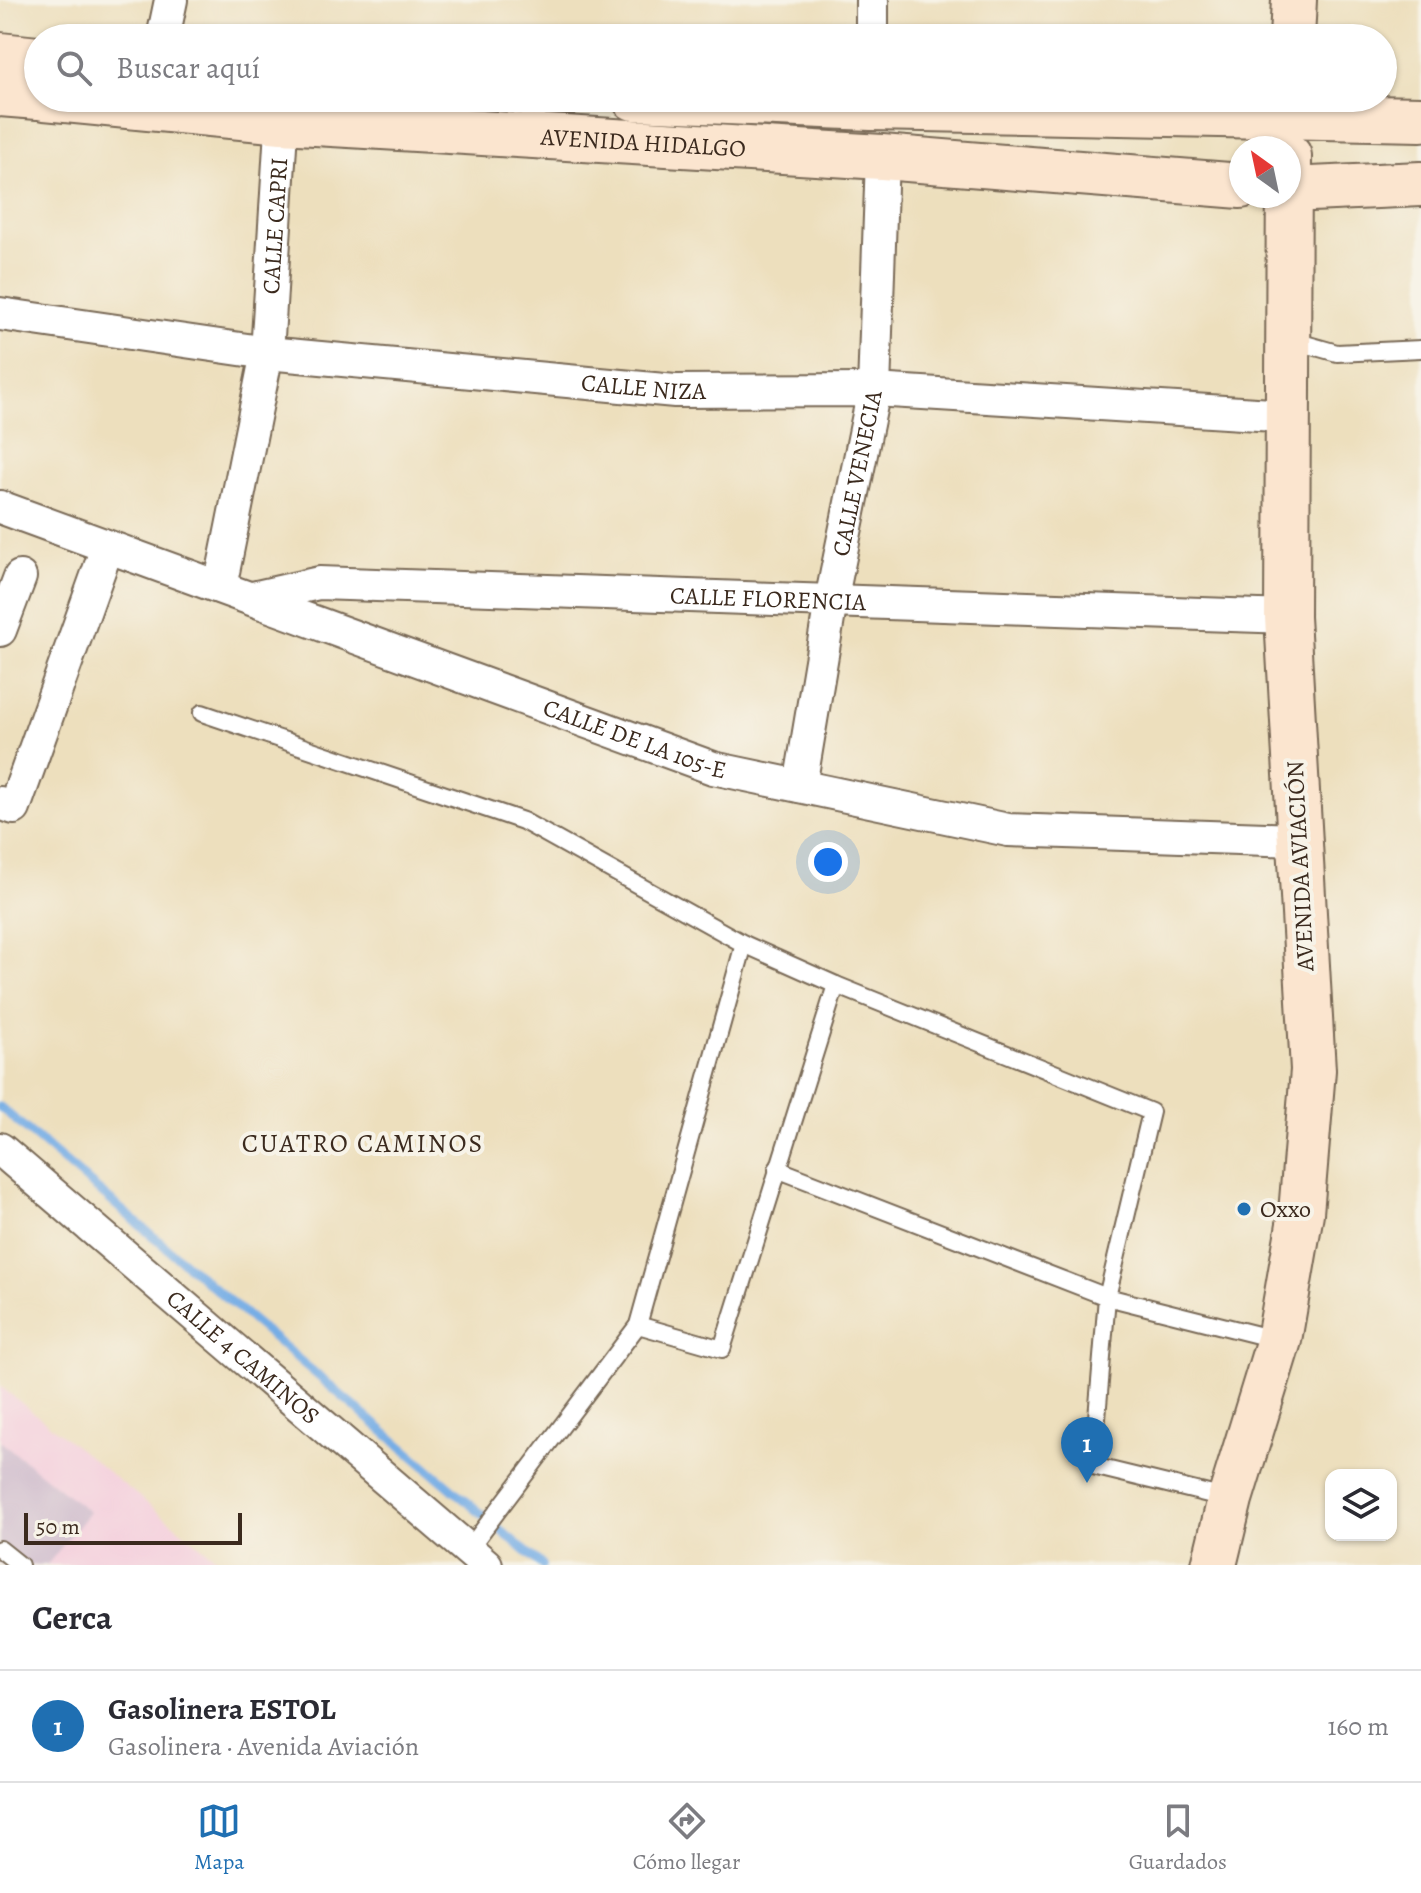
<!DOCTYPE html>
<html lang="es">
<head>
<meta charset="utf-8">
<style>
  :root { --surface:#fff; --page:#f7f7f7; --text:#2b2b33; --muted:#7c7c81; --line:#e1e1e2; --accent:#1f6fb2 }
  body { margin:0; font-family:Alegreya,serif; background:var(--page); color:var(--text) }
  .controls { position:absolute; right:24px; bottom:24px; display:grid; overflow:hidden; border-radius:16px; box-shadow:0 2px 6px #0004 }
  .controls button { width:72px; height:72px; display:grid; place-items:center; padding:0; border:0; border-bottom:2px solid var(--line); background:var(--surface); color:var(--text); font:40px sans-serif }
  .compass { position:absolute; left:1229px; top:136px; width:72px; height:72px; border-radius:50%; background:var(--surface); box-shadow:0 2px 6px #0004; rotate:327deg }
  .scale { position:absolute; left:24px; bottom:20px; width:218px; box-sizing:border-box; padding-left:8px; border:4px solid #3b2a1e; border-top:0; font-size:22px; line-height:28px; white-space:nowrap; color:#3b2a1e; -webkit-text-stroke:6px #f7f3e8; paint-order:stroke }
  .you { position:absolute; left:828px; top:862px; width:28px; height:28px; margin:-20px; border:6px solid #fff; border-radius:50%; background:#1a73e8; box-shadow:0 0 0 12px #1a73e833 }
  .badge { display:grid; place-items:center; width:52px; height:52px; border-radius:50%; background:var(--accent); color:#fff; font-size:26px; font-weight:700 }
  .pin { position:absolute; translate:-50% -66px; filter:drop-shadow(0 2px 4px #0008) }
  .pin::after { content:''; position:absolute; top:42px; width:28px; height:24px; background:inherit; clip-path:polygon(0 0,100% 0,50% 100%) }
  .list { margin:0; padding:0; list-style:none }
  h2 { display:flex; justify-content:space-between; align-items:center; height:104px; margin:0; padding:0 32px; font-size:34px }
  h2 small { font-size:26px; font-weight:400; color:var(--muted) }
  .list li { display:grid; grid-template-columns:52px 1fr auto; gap:24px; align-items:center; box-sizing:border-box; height:112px; padding:0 32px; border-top:2px solid var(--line) }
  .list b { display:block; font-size:30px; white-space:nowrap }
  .list p { margin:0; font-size:26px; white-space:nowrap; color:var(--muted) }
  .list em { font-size:26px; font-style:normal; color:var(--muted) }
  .icon { flex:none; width:44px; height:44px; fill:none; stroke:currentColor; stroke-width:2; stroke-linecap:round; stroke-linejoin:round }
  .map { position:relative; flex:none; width:1421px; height:1565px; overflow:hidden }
  .search { position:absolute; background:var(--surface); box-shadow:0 2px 6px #0004; left:24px; right:24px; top:24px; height:88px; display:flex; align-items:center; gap:20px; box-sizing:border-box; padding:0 28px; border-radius:44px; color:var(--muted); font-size:30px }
  .sheet { height:216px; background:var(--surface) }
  nav { display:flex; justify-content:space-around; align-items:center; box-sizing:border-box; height:112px; border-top:2px solid var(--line); background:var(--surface); font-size:22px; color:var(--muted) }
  nav a { display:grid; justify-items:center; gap:4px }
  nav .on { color:var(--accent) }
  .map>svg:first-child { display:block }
  .built { fill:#f4cfdd }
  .industrial { fill:#d0bdcd }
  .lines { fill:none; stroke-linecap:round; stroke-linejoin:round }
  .stream { stroke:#76ade5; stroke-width:9 }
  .service-casing { stroke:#796956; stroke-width:20 }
  .minor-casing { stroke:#796956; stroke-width:36 }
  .secondary-casing { stroke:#796956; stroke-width:48 }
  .service { stroke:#fff; stroke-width:16 }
  .minor { stroke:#fff; stroke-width:32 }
  .secondary { stroke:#fbe5cf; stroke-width:44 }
  .poi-dot { fill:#1f6fb2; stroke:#f7f3e8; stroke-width:3 }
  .labels { text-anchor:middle; stroke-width:8; stroke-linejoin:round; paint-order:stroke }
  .street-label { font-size:24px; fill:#3b2a1e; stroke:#f7f3e8 }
  .poi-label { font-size:24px; fill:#3b2a1e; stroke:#f7f3e8; text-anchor:start }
  .neighbourhood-label { font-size:26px; letter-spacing:2px; fill:#3b2a1e; stroke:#f7f3e8 }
</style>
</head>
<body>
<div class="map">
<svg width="1421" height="1565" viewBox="0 0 1421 1565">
  <rect width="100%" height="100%" fill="#f7f3e8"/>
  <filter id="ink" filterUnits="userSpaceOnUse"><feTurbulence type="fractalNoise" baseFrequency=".0125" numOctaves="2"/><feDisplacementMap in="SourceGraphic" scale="16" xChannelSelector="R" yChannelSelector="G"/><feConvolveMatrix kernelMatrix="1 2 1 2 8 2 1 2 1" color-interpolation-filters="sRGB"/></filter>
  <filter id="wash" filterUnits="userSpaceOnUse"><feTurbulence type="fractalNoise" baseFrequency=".006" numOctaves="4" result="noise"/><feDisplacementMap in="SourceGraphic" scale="32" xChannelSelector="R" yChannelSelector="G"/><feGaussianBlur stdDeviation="1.8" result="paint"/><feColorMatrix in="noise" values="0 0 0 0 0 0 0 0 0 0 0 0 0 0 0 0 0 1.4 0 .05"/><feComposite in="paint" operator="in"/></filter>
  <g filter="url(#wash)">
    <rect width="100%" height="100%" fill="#eddfbd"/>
    <polygon class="built" points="0,1386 225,1565 0,1565"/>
    <polygon class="industrial" points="0,1441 89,1512 47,1565 0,1565"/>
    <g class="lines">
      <polyline class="stream" points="0,1107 542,1565"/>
    </g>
  </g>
  <g filter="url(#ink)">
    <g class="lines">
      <defs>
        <g id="service">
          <polyline points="1291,340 1337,353 1421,349"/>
          <polyline points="202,713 523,821 744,944 836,985 1151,1112 1107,1297 1093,1466 1229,1499"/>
          <polyline points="777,1169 1107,1297 1278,1340"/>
          <polyline points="638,1325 722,1349 836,985"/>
          <polyline points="0,1549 20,1565"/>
          <polyline points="468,1550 638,1325 744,944"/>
        </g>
        <g id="minor">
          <polyline points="163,38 171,0"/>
          <polyline points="872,38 872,0"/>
          <path id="s1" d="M0,314L267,353L675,391L874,390L1289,416"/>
          <path id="s2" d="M0,507L713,768L1008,830L1298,840"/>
          <path id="s3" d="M220,587L267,353L283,98"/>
          <path id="s4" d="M252,598L319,583L1287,617"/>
          <polyline points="0,630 20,577"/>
          <path id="s5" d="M800,786L831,601L874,390L882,157"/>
          <polyline points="0,803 14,808 107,548"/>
          <path id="s6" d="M0,1149L486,1565"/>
        </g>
        <g id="secondary">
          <polyline points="1292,38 1294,0"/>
          <polyline points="0,55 38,59"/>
          <polyline points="0,94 38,97"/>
          <path id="s7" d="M45,98L282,121L882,157L1241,186"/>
          <polyline points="634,98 871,108 1421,119"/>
          <polyline points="1289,190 1421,184"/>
          <polyline points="1214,1565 1230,1499 1279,1340 1301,1213 1313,1070 1287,617 1289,156"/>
        </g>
      </defs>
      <use href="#service" class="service-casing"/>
      <use href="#minor" class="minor-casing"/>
      <use href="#secondary" class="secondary-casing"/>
      <use href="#service" class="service"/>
      <use href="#minor" class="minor"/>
      <use href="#secondary" class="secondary"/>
    </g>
  </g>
  <circle class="poi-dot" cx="1244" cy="1209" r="8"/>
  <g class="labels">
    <g class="street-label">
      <text dy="8" stroke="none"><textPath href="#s7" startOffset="600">AVENIDA HIDALGO</textPath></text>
      <text dy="8" stroke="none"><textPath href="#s3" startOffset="366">CALLE CAPRI</textPath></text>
      <text dy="8" stroke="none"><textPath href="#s1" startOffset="648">CALLE NIZA</textPath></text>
      <text dy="8" stroke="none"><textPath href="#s5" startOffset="318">CALLE VENECIA</textPath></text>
      <text dy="8" stroke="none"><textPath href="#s4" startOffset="518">CALLE FLORENCIA</textPath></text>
      <text dy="8" stroke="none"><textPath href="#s2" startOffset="676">CALLE DE LA 105-E</textPath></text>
      <text transform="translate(1300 866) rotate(-93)" y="8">AVENIDA AVIACIÓN</text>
      <text dy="8" stroke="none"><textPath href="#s6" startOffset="320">CALLE 4 CAMINOS</textPath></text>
    </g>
    <g class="poi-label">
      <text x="1260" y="1217">Oxxo</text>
    </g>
    <g class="neighbourhood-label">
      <text x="363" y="1152">CUATRO CAMINOS</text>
    </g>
  </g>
</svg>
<div class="controls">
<button><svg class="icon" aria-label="layers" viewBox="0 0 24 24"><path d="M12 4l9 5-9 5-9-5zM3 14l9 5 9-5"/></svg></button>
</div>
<svg class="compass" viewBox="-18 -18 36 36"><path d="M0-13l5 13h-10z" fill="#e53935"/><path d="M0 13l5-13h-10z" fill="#7c7c81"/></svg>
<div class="scale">50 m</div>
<div class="you"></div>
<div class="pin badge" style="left:1087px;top:1483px">1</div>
<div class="search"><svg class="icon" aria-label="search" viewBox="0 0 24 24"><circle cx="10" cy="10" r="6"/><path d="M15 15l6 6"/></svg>Buscar aquí</div>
</div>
<section class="sheet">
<h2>Cerca<small></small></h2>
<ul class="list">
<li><span class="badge">1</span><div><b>Gasolinera ESTOL</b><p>Gasolinera · Avenida Aviación</p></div><em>160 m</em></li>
</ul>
</section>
<nav>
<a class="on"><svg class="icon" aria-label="map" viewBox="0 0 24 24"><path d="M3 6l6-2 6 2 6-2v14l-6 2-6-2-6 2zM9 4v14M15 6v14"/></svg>Mapa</a>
<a><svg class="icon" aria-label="directions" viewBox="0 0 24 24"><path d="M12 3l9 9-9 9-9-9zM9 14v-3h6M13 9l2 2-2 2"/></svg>Cómo llegar</a>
<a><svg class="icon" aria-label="saved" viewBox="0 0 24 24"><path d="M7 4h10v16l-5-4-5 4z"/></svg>Guardados</a>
</nav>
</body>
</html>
